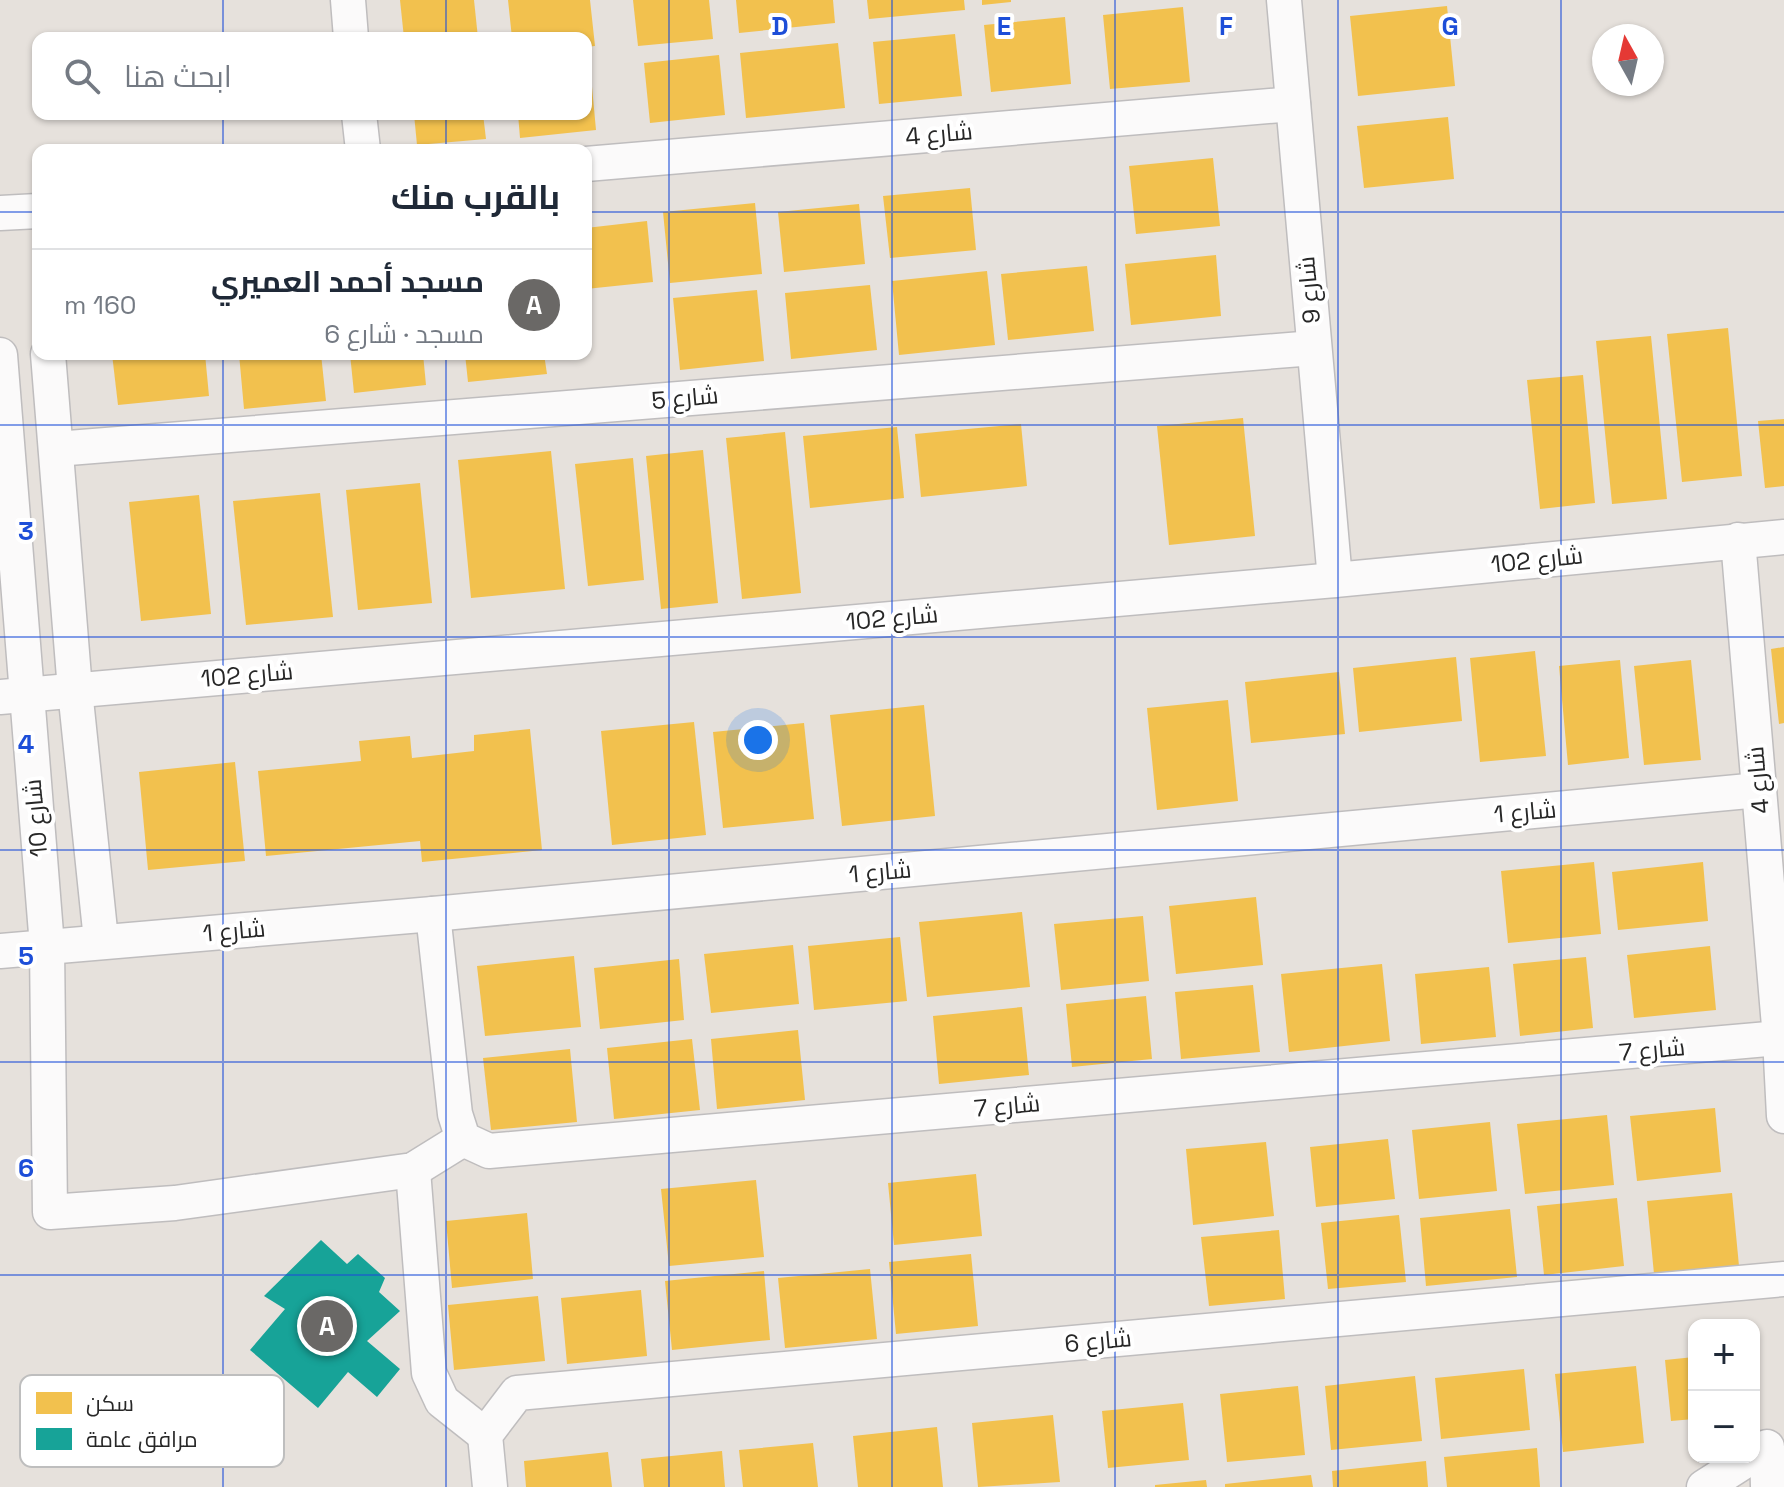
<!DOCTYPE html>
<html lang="ar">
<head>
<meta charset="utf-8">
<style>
  :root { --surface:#fff; --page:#f2f2f3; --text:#1f2937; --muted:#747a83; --line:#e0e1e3; --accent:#6a6866 }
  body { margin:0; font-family:"Space Grotesk",Cairo,sans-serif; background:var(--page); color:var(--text); direction:rtl }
  .controls { position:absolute; right:24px; bottom:24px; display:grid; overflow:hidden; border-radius:16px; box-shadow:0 2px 6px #0004 }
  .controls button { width:72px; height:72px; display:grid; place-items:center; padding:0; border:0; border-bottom:2px solid var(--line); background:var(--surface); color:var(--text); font:40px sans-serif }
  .compass { position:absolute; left:1592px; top:24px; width:72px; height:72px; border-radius:50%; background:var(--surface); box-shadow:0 2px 6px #0004; rotate:352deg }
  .you { position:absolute; left:758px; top:740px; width:28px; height:28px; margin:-20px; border:6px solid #fff; border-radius:50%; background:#1a73e8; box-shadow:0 0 0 12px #1a73e833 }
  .badge { display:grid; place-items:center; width:52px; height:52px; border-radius:50%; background:var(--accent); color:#fff; font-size:26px; font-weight:700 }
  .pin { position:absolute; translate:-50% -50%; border:4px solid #fff; box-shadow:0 2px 8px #0006 }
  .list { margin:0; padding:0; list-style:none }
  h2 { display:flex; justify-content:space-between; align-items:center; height:104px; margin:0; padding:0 32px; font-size:34px }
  h2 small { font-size:26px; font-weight:400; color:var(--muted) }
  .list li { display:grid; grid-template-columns:52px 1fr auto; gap:24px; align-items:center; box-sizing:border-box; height:112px; padding:0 32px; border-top:2px solid var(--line) }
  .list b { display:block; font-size:30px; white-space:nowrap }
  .list p { margin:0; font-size:26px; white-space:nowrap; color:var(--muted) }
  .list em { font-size:26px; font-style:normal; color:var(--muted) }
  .icon { flex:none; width:44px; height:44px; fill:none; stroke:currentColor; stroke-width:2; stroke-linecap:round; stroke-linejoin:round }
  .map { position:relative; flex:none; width:1784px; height:1487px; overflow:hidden; direction:ltr }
  .search { position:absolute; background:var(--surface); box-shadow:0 2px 6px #0004; left:32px; top:32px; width:560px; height:88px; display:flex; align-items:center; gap:20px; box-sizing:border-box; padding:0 28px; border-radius:16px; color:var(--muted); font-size:30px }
  .panel { position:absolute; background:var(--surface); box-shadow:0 2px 6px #0004; left:32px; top:144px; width:560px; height:216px; border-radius:16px; direction:rtl }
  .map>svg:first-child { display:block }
  .homes { fill:#f2c14e }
  .public { fill:#17a398 }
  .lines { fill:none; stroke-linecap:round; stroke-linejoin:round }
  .minor-casing { stroke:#bfbdbe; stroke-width:37 }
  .minor { stroke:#fbfafa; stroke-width:34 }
  .grid { fill:none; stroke:#1d4ed8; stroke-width:2; stroke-opacity:0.55 }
  .labels { text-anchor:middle; stroke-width:8; stroke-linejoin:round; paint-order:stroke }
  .street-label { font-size:24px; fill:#272727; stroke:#fff }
  .key { fill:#fff; stroke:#bebebe; stroke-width:2 }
  .key-label { font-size:22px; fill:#272727 }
  .grid-label { font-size:26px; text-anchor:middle; font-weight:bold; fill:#1d4ed8; stroke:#fff; stroke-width:8; stroke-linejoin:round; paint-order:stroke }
</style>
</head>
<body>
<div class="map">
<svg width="1784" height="1487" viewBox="0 0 1784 1487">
  <rect width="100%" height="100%" fill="#e6e1dc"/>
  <g class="homes">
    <polygon points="400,0 474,0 478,38 404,38"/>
    <polygon points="508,0 590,0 595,46 586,47 586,38 512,38"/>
    <polygon points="633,0 709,0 713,39 638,46"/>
    <polygon points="736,0 833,0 835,23 739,33"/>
    <polygon points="867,0 964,0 965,10 869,19"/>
    <polygon points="982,0 1011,0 1011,2 982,5"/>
    <polygon points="1447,6 1455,86 1358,96 1350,16"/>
    <polygon points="1183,7 1190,82 1110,89 1103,15"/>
    <polygon points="1065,17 1071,84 991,92 984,25"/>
    <polygon points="955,34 962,96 879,104 873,42"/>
    <polygon points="838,43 845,108 746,118 740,53"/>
    <polygon points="719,55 725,115 650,123 644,63"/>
    <polygon points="590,65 596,130 520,138 518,114 586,114 586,66"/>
    <polygon points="414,114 483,114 486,139 417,145"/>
    <polygon points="1448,117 1454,179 1364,188 1357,126"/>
    <polygon points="1213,158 1220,226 1136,234 1129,166"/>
    <polygon points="970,188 976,250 890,258 883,196"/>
    <polygon points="755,203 762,274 670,283 663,212"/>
    <polygon points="859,204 865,264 784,272 778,212"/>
    <polygon points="647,221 653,282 586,289 586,228"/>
    <polygon points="1216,255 1221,316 1131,325 1125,264"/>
    <polygon points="1087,266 1094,331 1008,340 1001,274"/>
    <polygon points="987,271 995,345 899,355 892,281"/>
    <polygon points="870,285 877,350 791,359 785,293"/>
    <polygon points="757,290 764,361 680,370 673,298"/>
    <polygon points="1728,328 1742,476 1682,482 1667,334"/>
    <polygon points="1651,336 1667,499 1612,504 1596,341"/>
    <polygon points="112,354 205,354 209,396 118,405"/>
    <polygon points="239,354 321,354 326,401 244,409"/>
    <polygon points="350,354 423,354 426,385 354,393"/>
    <polygon points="465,354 544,354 547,374 468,382"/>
    <polygon points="1583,375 1595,503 1540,509 1527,380"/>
    <polygon points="1243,418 1255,536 1169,545 1157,426"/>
    <polygon points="1784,419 1784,486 1765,488 1758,421"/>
    <polygon points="1021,424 1027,486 921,497 915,434"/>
    <polygon points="897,427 904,498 810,508 803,436"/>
    <polygon points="785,432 801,593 742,599 726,438"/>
    <polygon points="703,450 718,603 661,609 646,456"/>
    <polygon points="551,451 565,589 471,598 458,460"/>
    <polygon points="633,458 644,580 588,586 575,464"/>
    <polygon points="420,483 432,603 358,610 346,490"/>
    <polygon points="320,493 333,617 246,625 233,501"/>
    <polygon points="199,495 211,614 141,621 129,502"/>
    <polygon points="1784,647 1784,723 1779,724 1771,649"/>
    <polygon points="1535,651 1546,756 1480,762 1470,658"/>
    <polygon points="1456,657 1462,721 1359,732 1353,668"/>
    <polygon points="1620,660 1629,758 1568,765 1559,666"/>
    <polygon points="1691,660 1701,760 1644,765 1634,666"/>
    <polygon points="1339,672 1345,734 1251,743 1245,682"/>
    <polygon points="1228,700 1238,801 1157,810 1147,708"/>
    <polygon points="924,705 935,816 842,826 830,715"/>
    <polygon points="694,722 706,835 612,845 601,731"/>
    <polygon points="804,723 814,819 723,828 713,732"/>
    <polygon points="530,729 542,850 422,862 420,841 266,856 258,771 361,761 359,741 410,736 412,758 474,751 474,735"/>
    <polygon points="235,762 245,861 148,870 139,772"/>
    <polygon points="1594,862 1601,934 1508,943 1501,871"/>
    <polygon points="1703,862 1708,921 1618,930 1612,872"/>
    <polygon points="1256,897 1263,965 1176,974 1169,906"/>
    <polygon points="1022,912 1030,987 927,997 919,922"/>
    <polygon points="1143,916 1149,981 1061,990 1054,924"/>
    <polygon points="900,937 907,1001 814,1010 808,946"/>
    <polygon points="793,945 799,1004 711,1013 704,954"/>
    <polygon points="1710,946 1716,1010 1634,1018 1627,955"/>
    <polygon points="574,956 581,1027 485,1036 477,966"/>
    <polygon points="1586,957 1593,1028 1520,1036 1513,964"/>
    <polygon points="679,959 684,1020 600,1029 594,968"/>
    <polygon points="1382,964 1390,1041 1289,1052 1281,974"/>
    <polygon points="1489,967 1496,1037 1421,1044 1415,974"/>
    <polygon points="1253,985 1260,1052 1181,1059 1175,992"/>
    <polygon points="1146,996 1152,1059 1072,1067 1066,1004"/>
    <polygon points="1022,1007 1029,1075 939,1084 933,1016"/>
    <polygon points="798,1030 805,1100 717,1109 711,1039"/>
    <polygon points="692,1039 700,1110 614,1119 607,1048"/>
    <polygon points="570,1049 577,1122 491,1130 483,1058"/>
    <polygon points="1715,1108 1721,1172 1637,1181 1630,1116"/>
    <polygon points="1607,1115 1614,1185 1525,1194 1517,1124"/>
    <polygon points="1490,1122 1497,1191 1419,1199 1412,1130"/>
    <polygon points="1388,1139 1395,1199 1316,1207 1310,1147"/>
    <polygon points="1266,1142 1274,1216 1193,1225 1186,1149"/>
    <polygon points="976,1174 982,1236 894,1245 888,1183"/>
    <polygon points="756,1180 764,1257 669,1266 661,1189"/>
    <polygon points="1732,1193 1739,1266 1654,1274 1647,1201"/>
    <polygon points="1617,1198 1624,1266 1544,1275 1537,1206"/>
    <polygon points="1510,1209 1517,1277 1426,1286 1420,1218"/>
    <polygon points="527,1213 533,1279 452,1288 446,1221"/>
    <polygon points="1399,1215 1406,1282 1328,1289 1321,1223"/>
    <polygon points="1279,1230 1285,1299 1209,1306 1201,1237"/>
    <polygon points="971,1254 978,1326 896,1334 889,1262"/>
    <polygon points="870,1269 877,1339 785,1348 778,1278"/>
    <polygon points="764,1271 770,1340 672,1350 665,1281"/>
    <polygon points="641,1290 647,1356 567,1364 561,1298"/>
    <polygon points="538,1296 545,1361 454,1370 448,1305"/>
    <polygon points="1694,1357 1694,1419 1671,1421 1665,1360"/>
    <polygon points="1636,1366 1644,1443 1563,1452 1555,1374"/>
    <polygon points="1524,1369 1530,1430 1441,1439 1435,1378"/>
    <polygon points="1415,1376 1422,1441 1331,1450 1325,1386"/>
    <polygon points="1298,1386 1305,1455 1227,1462 1220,1394"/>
    <polygon points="1183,1403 1189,1460 1108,1468 1102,1411"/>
    <polygon points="1053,1415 1060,1482 978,1487 972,1423"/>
    <polygon points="937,1427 943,1487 858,1487 853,1436"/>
    <polygon points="813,1443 818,1487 743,1487 739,1450"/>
    <polygon points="1537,1448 1540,1487 1447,1487 1444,1457"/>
    <polygon points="722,1451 725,1487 644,1487 641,1459"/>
    <polygon points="608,1452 612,1487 526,1487 524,1461"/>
    <polygon points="1426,1461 1428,1487 1333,1487 1332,1471"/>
    <polygon points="1311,1475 1313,1487 1225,1487 1225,1484"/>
    <polygon points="1206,1480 1207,1487 1155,1487 1155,1485"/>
  </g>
  <polygon class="public" points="321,1240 347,1264 358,1254 385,1278 379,1292 400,1311 367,1341 400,1369 377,1397 348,1372 318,1408 250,1350 285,1309 264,1296"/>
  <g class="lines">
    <defs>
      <g id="minor">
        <polyline points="348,0 351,38"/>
        <polyline points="1284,0 1335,580"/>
        <polyline points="359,114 363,150"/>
        <polyline points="586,164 1293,104"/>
        <polyline points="0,213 38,211"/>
        <polyline points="48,354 75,690 101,940"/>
        <polyline points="0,355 47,946 50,1212 175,1203 413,1170 463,1139"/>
        <polyline points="56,449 1314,348"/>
        <polyline points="1738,540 1780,1038 1784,1116"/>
        <polyline points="0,697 1335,580 1784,537"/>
        <polyline points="433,914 455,1114 463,1139 489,1151 1780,1038"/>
        <polyline points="0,951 433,914 1759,790"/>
        <polyline points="413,1170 429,1373 442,1401 485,1435"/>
        <polyline points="1767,1447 1768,1487"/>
        <polyline points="490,1487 485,1435 517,1393 1784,1279"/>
        <polyline points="1704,1487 1751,1457"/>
      </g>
    </defs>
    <use href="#minor" class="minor-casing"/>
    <use href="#minor" class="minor"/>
  </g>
  <path class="grid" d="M223,0V38M446,0V38M669,0V1487M892,0V1487M1115,0V1487M1338,0V1487M1561,0V1487M223,114V150M446,114V150M0,212H38M586,212H1784M223,354V1487M446,354V1487M0,425H1784M0,637H1784M0,850H1784M0,1062H1784M0,1275H1784"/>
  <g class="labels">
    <g class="street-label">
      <text transform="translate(939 134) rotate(-5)" y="8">شارع 4</text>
      <text transform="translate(1309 290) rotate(-95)" y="8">شارع 9</text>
      <text transform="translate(685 398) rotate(-5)" y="8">شارع 5</text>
      <text transform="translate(1537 560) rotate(-6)" y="8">شارع 102</text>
      <text transform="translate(892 618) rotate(-5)" y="8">شارع 102</text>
      <text transform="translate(247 675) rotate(-5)" y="8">شارع 102</text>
      <text transform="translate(1758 780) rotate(-95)" y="8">شارع 4</text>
      <text transform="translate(1525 812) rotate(-5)" y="8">شارع 1</text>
      <text transform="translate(36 818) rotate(-95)" y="8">شارع 10</text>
      <text transform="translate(880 872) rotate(-5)" y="8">شارع 1</text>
      <text transform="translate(234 931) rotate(-5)" y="8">شارع 1</text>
      <text transform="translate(1652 1050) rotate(-5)" y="8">شارع 7</text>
      <text transform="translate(1007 1106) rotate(-5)" y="8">شارع 7</text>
      <text transform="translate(1098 1341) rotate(-5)" y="8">شارع 6</text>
    </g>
  </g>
  <rect x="20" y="1375" width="264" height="92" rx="12" class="key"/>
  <rect x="36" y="1392" width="36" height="22" fill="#f2c14e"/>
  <rect x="36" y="1428" width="36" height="22" fill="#17a398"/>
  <g class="key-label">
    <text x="86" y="1411">سكن</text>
    <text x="86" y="1447">مرافق عامة</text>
  </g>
  <g class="grid-label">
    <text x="780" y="35">D</text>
    <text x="1004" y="35">E</text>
    <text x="1226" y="35">F</text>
    <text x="1450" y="35">G</text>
    <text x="26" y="540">3</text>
    <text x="26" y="753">4</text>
    <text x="26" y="965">5</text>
    <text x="26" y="1177">6</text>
  </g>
</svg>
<div class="controls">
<button>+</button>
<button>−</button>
</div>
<svg class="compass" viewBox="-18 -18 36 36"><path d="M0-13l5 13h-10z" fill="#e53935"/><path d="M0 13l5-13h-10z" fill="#747a83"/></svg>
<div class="you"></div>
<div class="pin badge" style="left:327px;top:1326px">A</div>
<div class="search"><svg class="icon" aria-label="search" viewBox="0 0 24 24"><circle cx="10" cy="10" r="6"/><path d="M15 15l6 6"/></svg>ابحث هنا</div>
<section class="panel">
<h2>بالقرب منك<small></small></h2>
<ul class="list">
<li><span class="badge">A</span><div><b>مسجد أحمد العميري</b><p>مسجد · شارع 6</p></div><em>160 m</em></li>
</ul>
</section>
</div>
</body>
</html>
